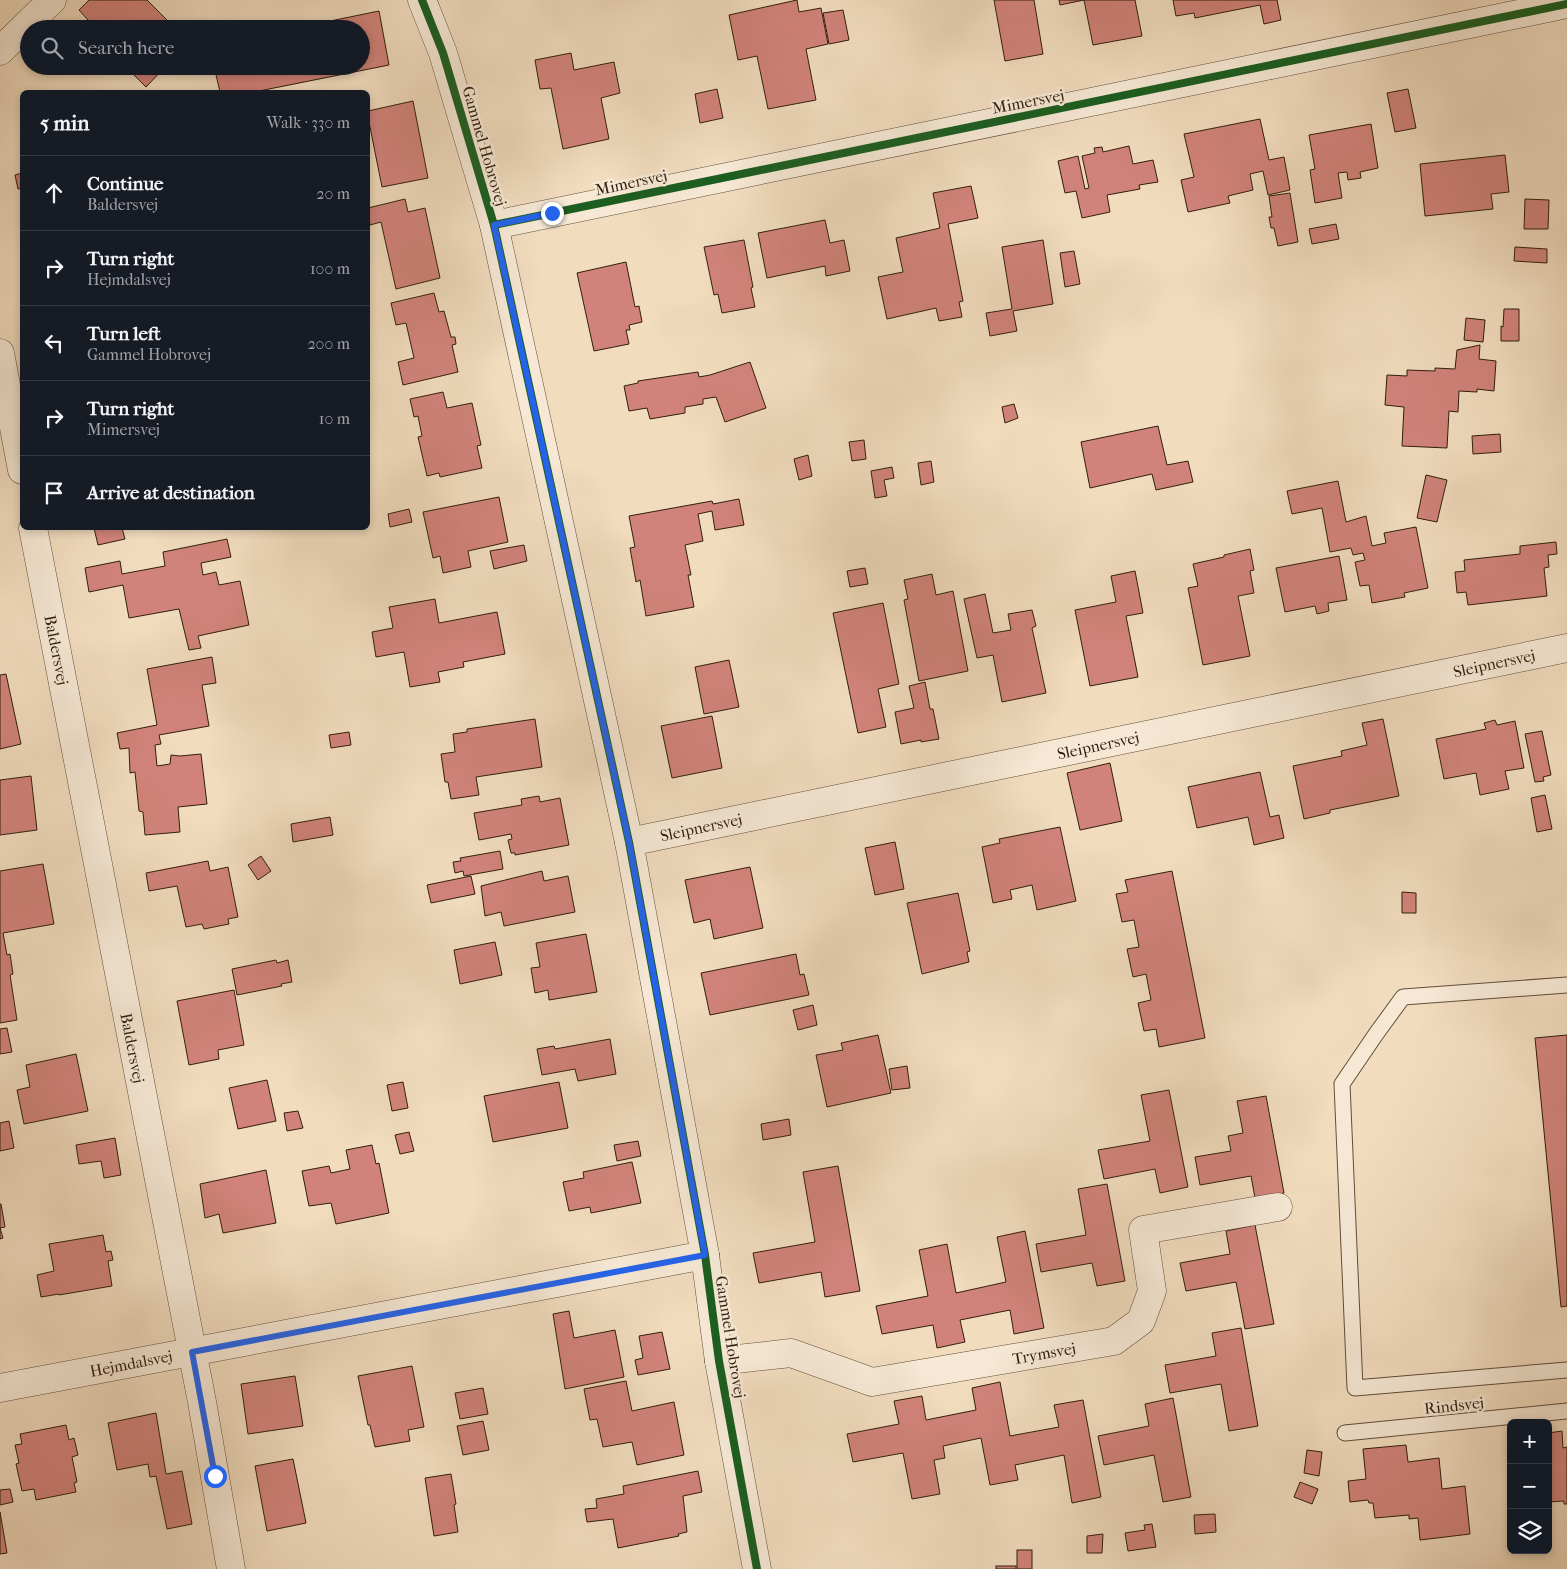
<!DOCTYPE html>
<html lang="en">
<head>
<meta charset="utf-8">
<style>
  :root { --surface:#171b24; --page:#242831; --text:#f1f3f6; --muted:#9ea1a6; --line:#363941 }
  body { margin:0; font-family:"IM FELL French Canon",serif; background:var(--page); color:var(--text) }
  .controls { position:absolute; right:15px; bottom:15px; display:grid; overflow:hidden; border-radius:8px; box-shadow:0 2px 8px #0003 }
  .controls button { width:45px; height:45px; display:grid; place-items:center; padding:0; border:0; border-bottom:1px solid var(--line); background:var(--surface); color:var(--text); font:25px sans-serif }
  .stop { position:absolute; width:15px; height:15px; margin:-11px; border:4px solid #2563eb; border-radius:50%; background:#fff }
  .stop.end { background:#2563eb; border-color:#fff; box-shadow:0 1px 5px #0008 }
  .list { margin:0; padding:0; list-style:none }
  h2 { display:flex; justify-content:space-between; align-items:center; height:65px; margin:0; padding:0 20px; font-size:21px }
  h2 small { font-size:16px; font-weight:400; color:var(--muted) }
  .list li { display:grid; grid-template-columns:32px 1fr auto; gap:15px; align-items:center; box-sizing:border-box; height:75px; padding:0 20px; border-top:1px solid var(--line) }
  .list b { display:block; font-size:19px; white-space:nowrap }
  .list p { margin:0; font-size:16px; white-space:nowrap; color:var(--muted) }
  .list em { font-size:16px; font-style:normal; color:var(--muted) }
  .icon { flex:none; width:28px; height:28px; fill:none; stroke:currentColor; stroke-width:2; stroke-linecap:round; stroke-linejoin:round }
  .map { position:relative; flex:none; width:1567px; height:1569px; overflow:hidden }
  .search { position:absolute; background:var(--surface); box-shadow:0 2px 8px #0003; left:20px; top:20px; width:350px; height:55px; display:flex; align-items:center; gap:12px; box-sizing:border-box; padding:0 18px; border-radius:28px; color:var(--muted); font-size:19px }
  .panel { position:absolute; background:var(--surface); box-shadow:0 2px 8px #0003; left:20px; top:90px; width:350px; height:440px; border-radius:8px }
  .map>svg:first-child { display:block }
  .building { fill:#d1837b; stroke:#311e0e }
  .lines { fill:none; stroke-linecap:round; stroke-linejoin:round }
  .lane-casing { stroke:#614e3a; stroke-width:17 }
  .street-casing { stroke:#614e3a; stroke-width:29 }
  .lane { stroke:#f6e8d5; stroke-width:15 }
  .street { stroke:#f6e8d5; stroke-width:28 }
  .cycleway-casing { stroke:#f6e8d5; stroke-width:11 }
  .cycleway { stroke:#1b5e20; stroke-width:8 }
  .route { stroke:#2563eb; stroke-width:6 }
  .labels { text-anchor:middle; stroke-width:5; stroke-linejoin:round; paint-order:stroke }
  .street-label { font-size:16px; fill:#311e0e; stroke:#f6e8d5 }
</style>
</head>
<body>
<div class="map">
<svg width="1567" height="1569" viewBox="0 0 1567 1569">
  <rect width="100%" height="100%" fill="#f1dcbe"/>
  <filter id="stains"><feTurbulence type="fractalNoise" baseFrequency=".004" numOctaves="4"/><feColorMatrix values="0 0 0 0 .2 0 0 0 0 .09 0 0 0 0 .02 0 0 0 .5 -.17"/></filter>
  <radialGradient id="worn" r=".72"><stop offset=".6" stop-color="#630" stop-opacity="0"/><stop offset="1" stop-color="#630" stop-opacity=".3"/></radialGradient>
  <g class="building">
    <polygon points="89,0 147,0 176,29 96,29 79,10"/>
    <polygon points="797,0 799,12 821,8 828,44 806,49 816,100 768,109 757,56 738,60 729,15"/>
    <polygon points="994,0 1034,0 1043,54 1005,61"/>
    <polygon points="1059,0 1135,0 1142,36 1093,45 1084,0 1060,5"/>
    <polygon points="1173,0 1277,0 1281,20 1264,24 1260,5 1195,18 1194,13 1176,16"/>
    <polygon points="843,10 849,40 829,44 823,13"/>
    <polygon points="379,11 389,65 254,92 220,92 214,66 361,66 361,29 291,29"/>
    <polygon points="571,53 574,70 614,62 620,93 601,98 609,139 563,149 551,88 540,89 535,60"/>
    <polygon points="125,66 166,66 146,87"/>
    <polygon points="717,89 723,118 700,123 695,94"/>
    <polygon points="1408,89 1416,128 1395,132 1387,93"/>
    <polygon points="413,101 428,178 382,187 368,117 368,111"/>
    <polygon points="1260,119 1269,160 1284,157 1290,190 1268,195 1263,171 1250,174 1253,190 1228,196 1230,203 1188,212 1181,180 1194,177 1184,134"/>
    <polygon points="1371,124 1378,168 1360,172 1361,178 1348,180 1347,172 1338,173 1342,198 1315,203 1310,170 1315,169 1309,135"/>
    <polygon points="1129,146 1133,164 1153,160 1158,182 1139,185 1140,189 1107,195 1110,212 1082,218 1076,191 1065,193 1058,161 1078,156 1085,189 1089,188 1082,156 1095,153 1094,148 1102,147 1103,152"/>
    <polygon points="1505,155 1509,192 1491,194 1493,209 1425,216 1420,164"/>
    <polygon points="22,173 22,188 18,189 15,175"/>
    <polygon points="971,186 978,218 948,224 963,301 959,302 962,317 939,321 936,308 887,319 878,277 903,272 896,238 940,228 933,193"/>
    <polygon points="1290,193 1298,242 1278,246 1274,228 1271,228 1269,217 1272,217 1269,196"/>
    <polygon points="405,199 408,212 425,208 440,278 396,289 381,222 370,225 368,208"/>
    <polygon points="1525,199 1549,200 1548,229 1524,229"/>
    <polygon points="825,220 830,243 844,240 850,271 826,276 825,266 767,278 758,233"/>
    <polygon points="1336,224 1339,239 1312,244 1309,229"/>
    <polygon points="744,240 753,287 751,288 755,307 722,313 718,294 714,295 704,247"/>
    <polygon points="1043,240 1053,304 1013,311 1017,331 990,336 986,313 1012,309 1002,247"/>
    <polygon points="1515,247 1547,249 1547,263 1514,261"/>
    <polygon points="1074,251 1080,284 1065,287 1060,253"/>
    <polygon points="626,262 635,307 639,306 642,322 629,325 630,330 626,330 629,344 594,351 577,273"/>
    <polygon points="434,293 439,312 444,311 451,337 455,337 456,344 452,345 458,372 403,385 398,362 414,358 406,323 396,325 391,303"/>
    <polygon points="1504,309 1519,309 1519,341 1501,341 1501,326 1503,327"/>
    <polygon points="1466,318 1485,320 1483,342 1464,340"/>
    <polygon points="1480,345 1479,359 1496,361 1494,391 1477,389 1477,392 1459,391 1458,412 1449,411 1447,448 1402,446 1404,407 1385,405 1387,375 1407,376 1407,370 1435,371 1435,368 1455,369 1457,350"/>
    <polygon points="750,362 766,408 725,422 716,397 703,399 703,404 685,407 685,413 650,419 647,408 629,411 624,386 638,383 638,381 698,372 699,377 710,375"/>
    <polygon points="443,392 447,408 472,403 481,445 477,446 482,468 440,477 439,473 427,476 418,437 422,436 418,416 414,417 410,399"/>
    <polygon points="1014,404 1018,418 1005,423 1002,407"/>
    <polygon points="1158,426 1167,465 1188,461 1193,482 1156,490 1152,474 1090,488 1081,442"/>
    <polygon points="1500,434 1501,452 1473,454 1472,436"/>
    <polygon points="864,440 866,459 852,461 849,442"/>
    <polygon points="808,455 812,476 799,480 794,459"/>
    <polygon points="931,461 934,482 921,485 918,463"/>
    <polygon points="892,467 894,478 884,480 887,496 875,498 871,471"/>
    <polygon points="1426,475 1447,480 1437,522 1417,518"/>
    <polygon points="1338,481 1346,522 1366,516 1372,546 1386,543 1384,533 1416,527 1428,588 1404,593 1405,597 1372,603 1369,585 1360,586 1355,562 1365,560 1363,553 1353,555 1351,548 1330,552 1322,508 1292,514 1287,491"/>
    <polygon points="499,497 508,542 468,551 471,567 443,573 440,556 433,558 423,512"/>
    <polygon points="739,499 744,525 715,530 712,511 698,514 703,541 685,545 691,575 688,575 694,607 646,616 640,580 636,582 630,548 635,547 629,516 712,501 713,504"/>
    <polygon points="409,509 412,522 390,527 388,514"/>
    <polygon points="94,528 122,528 125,539 98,545"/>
    <polygon points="227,539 231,557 201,563 203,575 216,572 219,585 240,581 249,625 198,636 201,648 189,650 179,609 129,618 123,585 89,592 85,568 120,561 122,574 165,566 163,552"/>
    <polygon points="1556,542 1557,554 1548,555 1549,567 1544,568 1547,596 1468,605 1466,592 1457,593 1455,572 1465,571 1464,560 1520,554 1520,546"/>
    <polygon points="524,545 527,561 494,569 490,551"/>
    <polygon points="1250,549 1254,570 1250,571 1254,593 1238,596 1250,656 1203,665 1188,588 1198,586 1193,564 1224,557 1224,555"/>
    <polygon points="1339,556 1347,600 1328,603 1329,611 1317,614 1315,606 1285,612 1276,568"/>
    <polygon points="865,568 868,584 850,587 847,571"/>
    <polygon points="1135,571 1143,613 1126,616 1138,677 1090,686 1075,610 1116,602 1111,576"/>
    <polygon points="932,574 936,595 953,591 968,671 919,681 904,600 908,599 904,580"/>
    <polygon points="985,594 993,633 1011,630 1008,614 1032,610 1036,626 1032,628 1046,693 1002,702 993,655 977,658 964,599"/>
    <polygon points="435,599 439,623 497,612 505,654 463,662 464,667 438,672 440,682 410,687 404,652 376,657 372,632 393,628 389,607"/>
    <polygon points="883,603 899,684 878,689 886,727 858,733 833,613"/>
    <polygon points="212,657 216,683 202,685 209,726 159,735 161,744 155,745 157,766 170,764 171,755 180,756 201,754 207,804 178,807 180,832 145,835 143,812 139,811 135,772 130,773 129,748 120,749 117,733 157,725 147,669"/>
    <polygon points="729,660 739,707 704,714 695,667"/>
    <polygon points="6,674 21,744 0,749 0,675"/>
    <polygon points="925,682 930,709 933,709 939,739 921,742 921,740 901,744 895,712 914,708 909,686"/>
    <polygon points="712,716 722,768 672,778 661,726"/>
    <polygon points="535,719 542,767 476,777 479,795 451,799 448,782 445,782 441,754 455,752 453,734 467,732 467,729"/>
    <polygon points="1383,719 1399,796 1330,810 1330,813 1304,819 1293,766 1342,756 1341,751 1367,745 1362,723"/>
    <polygon points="1495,720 1497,725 1515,721 1524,768 1505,771 1509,789 1480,795 1476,773 1444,779 1436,739 1486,729 1484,723"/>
    <polygon points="1542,731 1551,775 1543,777 1544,781 1535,782 1525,734"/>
    <polygon points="349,732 351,745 331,748 329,735"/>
    <polygon points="1110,763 1122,821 1080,830 1067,773"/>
    <polygon points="1260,772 1270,817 1279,815 1284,838 1254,845 1248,817 1197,828 1188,787"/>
    <polygon points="31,776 37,830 0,835 0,780"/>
    <polygon points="1545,795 1552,829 1537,832 1531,798"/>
    <polygon points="539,796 540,802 560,798 569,845 515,855 515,853 511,853 508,840 512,839 511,834 479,840 474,813 522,805 521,799"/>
    <polygon points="330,817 333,835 293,842 291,824"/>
    <polygon points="1060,827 1076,901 1037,910 1032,885 1010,890 1012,899 993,903 982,847 1000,843 999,839"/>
    <polygon points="895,842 904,889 875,895 865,848"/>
    <polygon points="500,851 503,869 464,876 463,871 455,873 453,862 461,861 460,858"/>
    <polygon points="261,856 271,871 258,880 248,865"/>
    <polygon points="208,861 210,871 228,867 238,917 228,919 229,924 204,929 202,924 186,927 177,886 149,891 146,873"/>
    <polygon points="43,864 54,924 3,933 7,955 10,954 13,974 10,975 17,1020 0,1023 0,871"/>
    <polygon points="750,867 763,928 714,939 710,919 694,923 685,880"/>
    <polygon points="542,871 544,881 568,876 575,912 504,926 501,912 485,916 481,886"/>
    <polygon points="1172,871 1205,1038 1159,1047 1156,1029 1144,1031 1138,1003 1151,1000 1146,974 1133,977 1127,949 1139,947 1134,920 1122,922 1116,894 1128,892 1125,880"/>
    <polygon points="471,876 475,894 431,903 427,885"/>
    <polygon points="1402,892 1416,893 1416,913 1402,913"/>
    <polygon points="958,893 970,951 967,952 969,962 922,974 907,903"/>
    <polygon points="586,934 597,992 549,1000 548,990 535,993 531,968 540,967 536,943"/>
    <polygon points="495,942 502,975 460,984 454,950"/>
    <polygon points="796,954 800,975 804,974 809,995 710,1015 701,973"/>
    <polygon points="276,960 277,963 288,960 292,982 281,984 282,986 237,995 232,969"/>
    <polygon points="234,990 244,1045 218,1050 219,1059 189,1065 177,1001"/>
    <polygon points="813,1005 817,1025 798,1030 793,1010"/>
    <polygon points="7,1028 12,1052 0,1054 0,1029"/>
    <polygon points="878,1035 891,1093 827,1107 816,1055 843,1050 841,1043"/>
    <polygon points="1567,1035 1567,1306 1561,1307 1535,1038"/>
    <polygon points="610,1039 616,1074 578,1081 575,1069 542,1075 537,1049 554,1046 555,1049"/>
    <polygon points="76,1054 88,1111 24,1124 17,1090 30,1087 26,1065"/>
    <polygon points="907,1066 910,1088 892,1090 889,1069"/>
    <polygon points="267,1080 276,1121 238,1129 229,1088"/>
    <polygon points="403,1082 408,1108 392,1111 387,1085"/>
    <polygon points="559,1082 568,1128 493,1142 484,1096"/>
    <polygon points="1169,1090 1188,1187 1160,1193 1155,1169 1104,1179 1098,1150 1150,1141 1141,1095"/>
    <polygon points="1266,1096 1284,1193 1255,1198 1251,1176 1200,1185 1195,1157 1231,1151 1228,1136 1243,1133 1237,1101"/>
    <polygon points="298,1111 303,1128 287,1131 284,1113"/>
    <polygon points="789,1119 791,1135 763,1140 761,1124"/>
    <polygon points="9,1121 14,1148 0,1151 0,1123"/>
    <polygon points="409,1132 414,1151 400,1154 395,1135"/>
    <polygon points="115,1138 121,1175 104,1178 101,1161 79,1164 76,1145"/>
    <polygon points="638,1141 641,1156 617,1161 614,1145"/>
    <polygon points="372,1145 376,1164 379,1163 389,1213 336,1224 331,1203 309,1206 302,1171 329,1166 331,1173 350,1169 346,1150"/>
    <polygon points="632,1162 641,1203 591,1213 590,1207 569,1211 563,1182 584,1178 583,1172"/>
    <polygon points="838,1166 860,1291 825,1297 821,1272 759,1283 753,1253 815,1242 803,1172"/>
    <polygon points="266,1170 276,1223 223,1233 219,1214 205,1218 200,1184"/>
    <polygon points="1107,1184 1125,1281 1097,1286 1092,1263 1041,1272 1036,1244 1086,1235 1078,1189"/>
    <polygon points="0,1204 1,1204 5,1227 0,1228 3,1238 0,1239"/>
    <polygon points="1255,1225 1274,1324 1245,1329 1236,1282 1186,1291 1180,1263 1230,1254 1226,1231"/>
    <polygon points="1025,1231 1044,1328 1014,1334 1010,1310 960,1320 965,1342 937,1348 933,1325 882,1334 876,1306 928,1296 919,1250 947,1244 956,1293 1006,1282 997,1237"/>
    <polygon points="103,1235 106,1252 111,1251 113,1260 108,1261 112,1286 59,1295 59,1294 41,1297 37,1275 54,1271 49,1244"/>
    <polygon points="569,1311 574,1338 615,1330 624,1377 565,1389 553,1314"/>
    <polygon points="1241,1328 1258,1426 1229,1431 1221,1384 1170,1393 1165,1365 1216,1356 1212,1333"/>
    <polygon points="662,1332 670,1369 638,1375 635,1360 643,1358 639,1336"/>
    <polygon points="412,1366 424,1427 408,1430 410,1441 375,1447 370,1425 368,1425 358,1376"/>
    <polygon points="295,1376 303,1426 248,1434 241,1384"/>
    <polygon points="626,1381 632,1411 674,1402 684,1455 637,1465 632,1442 603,1447 597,1419 590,1420 584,1389"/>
    <polygon points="1000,1382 1010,1436 1059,1427 1054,1405 1083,1400 1101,1497 1072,1503 1064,1455 1015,1465 1018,1480 990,1485 981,1438 943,1446 945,1458 934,1460 940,1494 912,1499 903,1453 853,1462 847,1434 899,1424 894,1401 922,1396 926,1420 976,1410 972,1388"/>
    <polygon points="483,1388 488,1414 460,1419 455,1393"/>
    <polygon points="1173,1398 1191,1497 1163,1502 1154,1455 1104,1465 1098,1436 1149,1426 1145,1404"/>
    <polygon points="156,1413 166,1474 182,1471 192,1524 167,1529 156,1476 150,1477 148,1464 117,1470 108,1423"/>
    <polygon points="483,1421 489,1450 463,1455 457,1426"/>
    <polygon points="66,1425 69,1440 74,1438 78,1455 72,1457 77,1482 74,1483 76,1492 36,1500 34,1489 22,1491 16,1464 19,1463 15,1445 22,1444 20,1434"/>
    <polygon points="1562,1431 1563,1448 1567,1447 1567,1504 1564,1504 1564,1501 1548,1502 1548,1433"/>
    <polygon points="1406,1445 1408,1462 1439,1458 1442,1489 1465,1486 1470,1534 1420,1540 1418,1518 1409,1519 1409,1515 1375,1518 1373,1503 1369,1503 1368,1500 1350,1502 1348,1481 1366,1479 1363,1449"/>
    <polygon points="1307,1450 1322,1452 1319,1476 1304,1473"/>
    <polygon points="293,1459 306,1523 267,1531 255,1466"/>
    <polygon points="698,1471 702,1492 683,1496 687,1532 678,1534 679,1536 618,1548 613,1519 587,1522 585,1509 597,1508 596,1499 624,1494 623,1486"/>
    <polygon points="451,1474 456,1504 454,1505 458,1532 434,1536 425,1478"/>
    <polygon points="1300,1482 1318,1489 1312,1504 1294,1497"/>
    <polygon points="10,1489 13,1502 0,1505 0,1490"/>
    <polygon points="0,1512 7,1553 0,1554"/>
    <polygon points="1215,1514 1216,1532 1195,1534 1194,1515"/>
    <polygon points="1152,1524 1156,1547 1128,1551 1125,1533 1145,1530 1144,1525"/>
    <polygon points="1103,1534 1102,1553 1087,1553 1087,1536"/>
    <rect x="1017" y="1550" width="15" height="19"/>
    <rect x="996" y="1566" width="20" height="3"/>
  </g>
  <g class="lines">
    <defs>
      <g id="lane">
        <polyline points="1567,985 1403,997 1376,1034 1342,1084 1355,1388 1567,1370"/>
        <polyline points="1345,1433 1567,1411"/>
      </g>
      <g id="street">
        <polyline points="422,0 443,53 494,225 629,842 705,1255 719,1361 757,1569"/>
        <polyline points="0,51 52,0"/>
        <polyline points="494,225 1567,4"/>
        <polyline points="0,353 22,470"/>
        <polyline points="33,528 202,1402 231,1569"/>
        <polyline points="629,842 1567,648"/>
        <polyline points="719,1361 791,1353 872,1382 1114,1341 1141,1321 1152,1291 1143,1230 1278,1207"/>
        <polyline points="0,1388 705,1255"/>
      </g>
    </defs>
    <use href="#lane" class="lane-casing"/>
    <use href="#street" class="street-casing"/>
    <use href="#lane" class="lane"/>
    <use href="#street" class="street"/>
    <defs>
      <g id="cycleway">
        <polyline points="422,0 443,53 494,225 629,842 705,1255 719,1361 757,1569"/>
        <polyline points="494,225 1567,4"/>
      </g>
    </defs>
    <use href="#cycleway" class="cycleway-casing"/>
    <use href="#cycleway" class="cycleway"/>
  </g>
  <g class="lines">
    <polyline class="route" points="215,1476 192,1352 705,1255 629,842 494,225 552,213"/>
  </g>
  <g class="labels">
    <g class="street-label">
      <text transform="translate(1028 101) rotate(-11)" y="6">Mimersvej</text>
      <text transform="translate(485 146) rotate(74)" y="6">Gammel Hobrovej</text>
      <text transform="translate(631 182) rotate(-12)" y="6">Mimersvej</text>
      <text transform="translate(57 650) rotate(79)" y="6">Baldersvej</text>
      <text transform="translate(1494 663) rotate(-12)" y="6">Sleipnersvej</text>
      <text transform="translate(1098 745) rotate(-12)" y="6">Sleipnersvej</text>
      <text transform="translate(701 827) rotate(-12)" y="6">Sleipnersvej</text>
      <text transform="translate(133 1048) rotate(79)" y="6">Baldersvej</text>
      <text transform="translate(731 1337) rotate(81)" y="6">Gammel Hobrovej</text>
      <text transform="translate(1044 1353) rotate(-10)" y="6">Trymsvej</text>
      <text transform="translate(131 1363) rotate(-11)" y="6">Hejmdalsvej</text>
      <text transform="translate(1454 1405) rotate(-6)" y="6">Rindsvej</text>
    </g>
  </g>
  <rect width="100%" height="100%" filter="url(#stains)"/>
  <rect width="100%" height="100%" fill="url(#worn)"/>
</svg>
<div class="controls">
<button>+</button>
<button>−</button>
<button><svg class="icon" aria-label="layers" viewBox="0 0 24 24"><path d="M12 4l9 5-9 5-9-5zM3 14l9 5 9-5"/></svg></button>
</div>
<div class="stop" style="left:215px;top:1476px"></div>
<div class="stop end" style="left:552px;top:213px"></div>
<div class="search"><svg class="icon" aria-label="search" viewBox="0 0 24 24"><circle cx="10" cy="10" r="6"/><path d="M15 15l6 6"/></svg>Search here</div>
<section class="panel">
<h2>5 min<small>Walk · 330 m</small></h2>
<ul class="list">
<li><svg class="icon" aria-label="ahead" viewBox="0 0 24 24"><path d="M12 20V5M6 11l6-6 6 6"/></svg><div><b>Continue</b><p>Baldersvej</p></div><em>20 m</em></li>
<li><svg class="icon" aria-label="right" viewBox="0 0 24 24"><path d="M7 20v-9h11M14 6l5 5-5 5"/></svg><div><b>Turn right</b><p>Hejmdalsvej</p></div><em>100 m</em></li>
<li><svg class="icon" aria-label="left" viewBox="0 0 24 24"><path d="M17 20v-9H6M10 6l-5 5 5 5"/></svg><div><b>Turn left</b><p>Gammel Hobrovej</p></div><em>200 m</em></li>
<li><svg class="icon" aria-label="right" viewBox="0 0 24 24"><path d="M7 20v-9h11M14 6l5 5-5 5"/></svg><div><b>Turn right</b><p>Mimersvej</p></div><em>10 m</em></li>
<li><svg class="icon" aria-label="arrive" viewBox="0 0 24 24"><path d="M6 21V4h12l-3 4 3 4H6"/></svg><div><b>Arrive at destination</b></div></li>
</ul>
</section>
</div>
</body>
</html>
